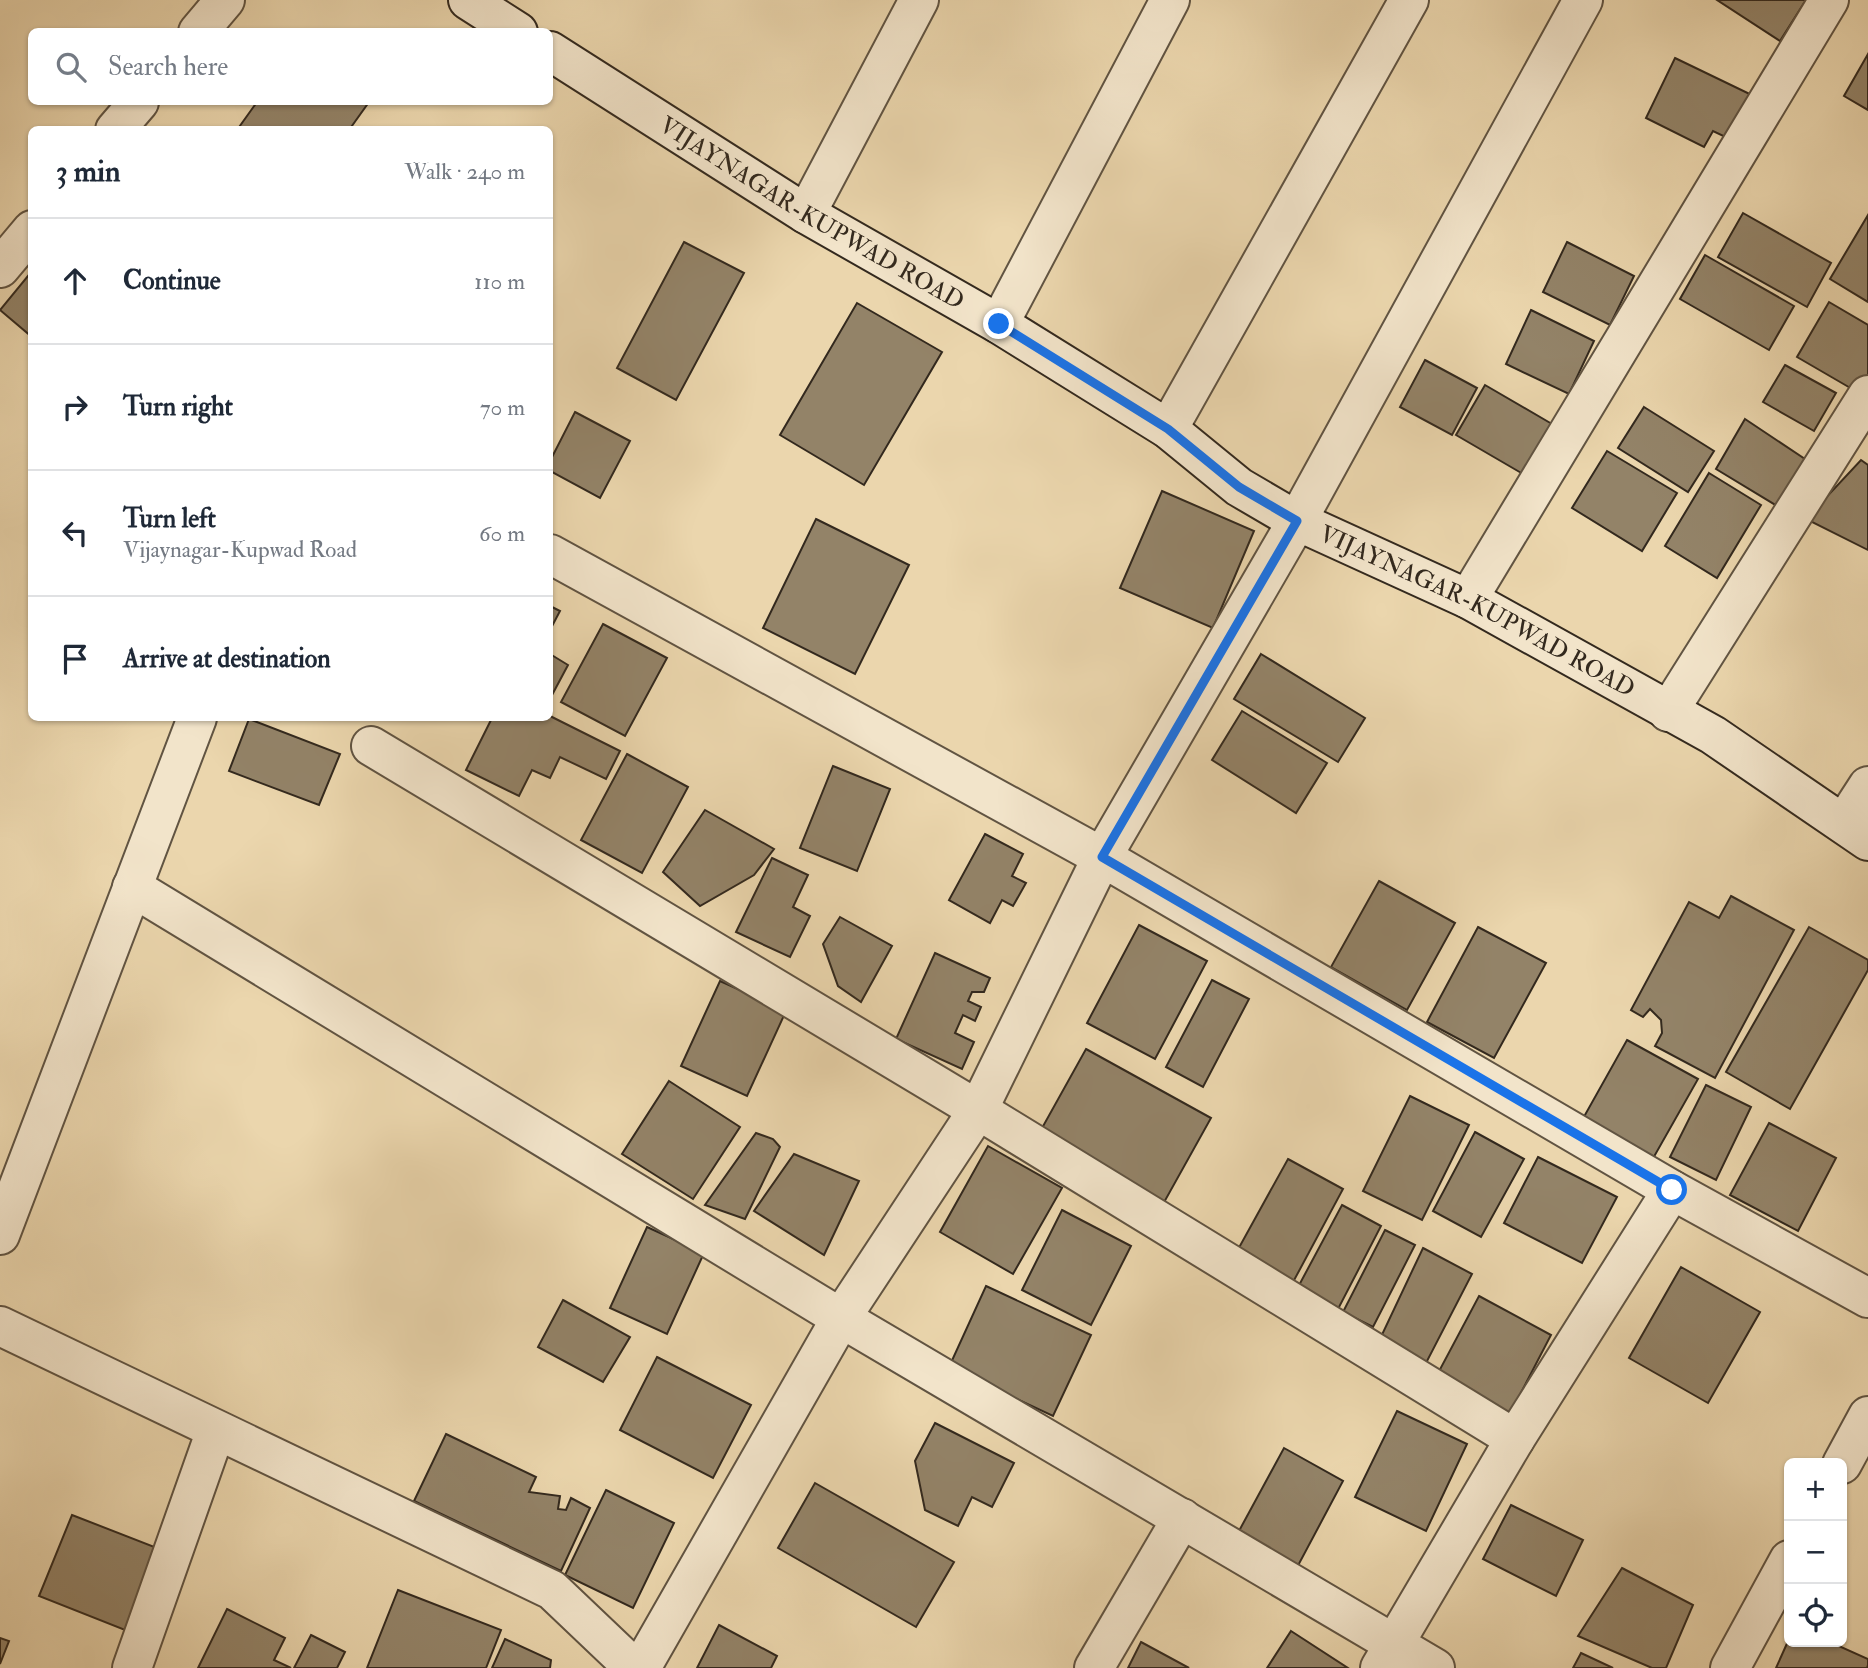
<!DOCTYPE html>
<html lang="en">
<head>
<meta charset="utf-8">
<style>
  :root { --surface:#fff; --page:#f2f2f3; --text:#1f2937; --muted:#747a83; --line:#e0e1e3 }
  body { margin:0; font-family:"IM FELL Double Pica",serif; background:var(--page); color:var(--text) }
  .controls { position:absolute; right:21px; bottom:21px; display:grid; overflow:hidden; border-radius:10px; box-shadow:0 2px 5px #0004 }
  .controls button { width:63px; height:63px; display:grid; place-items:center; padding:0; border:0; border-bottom:2px solid var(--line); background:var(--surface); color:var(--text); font:35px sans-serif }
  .stop { position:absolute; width:21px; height:21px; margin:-16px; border:5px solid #1a73e8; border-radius:50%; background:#fff }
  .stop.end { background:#1a73e8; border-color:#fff; box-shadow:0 2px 7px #0008 }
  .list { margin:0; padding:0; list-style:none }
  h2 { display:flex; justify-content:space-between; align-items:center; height:91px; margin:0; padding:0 28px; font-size:30px }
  h2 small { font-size:23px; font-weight:400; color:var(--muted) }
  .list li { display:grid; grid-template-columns:46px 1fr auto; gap:21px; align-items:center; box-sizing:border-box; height:126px; padding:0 28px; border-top:2px solid var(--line) }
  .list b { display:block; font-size:26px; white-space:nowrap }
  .list p { margin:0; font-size:23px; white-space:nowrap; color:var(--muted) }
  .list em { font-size:23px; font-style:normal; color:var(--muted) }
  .icon { flex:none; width:38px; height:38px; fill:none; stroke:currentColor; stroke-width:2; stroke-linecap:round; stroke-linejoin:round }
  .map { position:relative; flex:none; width:1868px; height:1668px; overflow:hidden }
  .search { position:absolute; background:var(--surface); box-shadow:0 2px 5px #0004; left:28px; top:28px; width:525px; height:77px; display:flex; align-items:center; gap:18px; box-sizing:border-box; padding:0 24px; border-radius:10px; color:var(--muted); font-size:26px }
  .panel { position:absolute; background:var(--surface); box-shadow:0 2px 5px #0004; left:28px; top:126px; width:525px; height:595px; border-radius:10px }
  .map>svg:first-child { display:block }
  .building { fill:#938368; stroke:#33291e; stroke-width:2 }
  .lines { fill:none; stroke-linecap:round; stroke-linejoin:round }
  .street-casing { stroke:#615442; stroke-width:42 }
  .secondary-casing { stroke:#33291e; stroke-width:42 }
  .street { stroke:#f2e4ca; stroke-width:38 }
  .secondary { stroke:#f2e4ca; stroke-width:38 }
  .route { stroke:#1a73e8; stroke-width:9 }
  .labels { text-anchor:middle; stroke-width:7; stroke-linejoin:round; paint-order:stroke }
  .street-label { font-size:24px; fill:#33291e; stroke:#f2e4ca }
</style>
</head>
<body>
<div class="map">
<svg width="1868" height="1668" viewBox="0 0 1868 1668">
  <rect width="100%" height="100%" fill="#ebd6ad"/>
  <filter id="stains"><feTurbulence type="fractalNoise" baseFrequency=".00286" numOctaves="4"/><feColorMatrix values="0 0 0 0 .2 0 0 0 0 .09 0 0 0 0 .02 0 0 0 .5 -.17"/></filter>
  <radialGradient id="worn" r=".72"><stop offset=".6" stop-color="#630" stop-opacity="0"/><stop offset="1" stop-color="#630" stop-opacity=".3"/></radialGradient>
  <g class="building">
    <polygon points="1717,0 1806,0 1780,41"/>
    <polygon points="1868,54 1868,110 1844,96"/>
    <polygon points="1675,58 1758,98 1736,142 1713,131 1704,147 1646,118"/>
    <polygon points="257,102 369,102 349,130 237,130"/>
    <polygon points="1743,213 1831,263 1807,307 1718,257"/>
    <polygon points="1868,215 1868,302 1830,279"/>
    <polygon points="684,242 744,273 676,400 617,368"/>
    <polygon points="1567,242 1634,276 1610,325 1543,292"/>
    <polygon points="1705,255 1794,306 1769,350 1680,299"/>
    <polygon points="32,271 32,337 0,310"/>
    <polygon points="1829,302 1868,325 1868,378 1859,393 1797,357"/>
    <polygon points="857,303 942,352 864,485 780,435"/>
    <polygon points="1531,310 1594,341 1569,394 1506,364"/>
    <polygon points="1425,360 1477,388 1452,435 1400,407"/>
    <polygon points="1785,365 1836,393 1814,431 1763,402"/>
    <polygon points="1485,385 1552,424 1523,474 1456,435"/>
    <polygon points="1644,407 1714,451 1688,492 1618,448"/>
    <polygon points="575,412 630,441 600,498 550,471 550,461"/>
    <polygon points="1745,419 1808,461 1782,509 1716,469"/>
    <polygon points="1607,451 1677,493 1642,551 1572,508"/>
    <polygon points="1861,460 1868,465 1868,550 1806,519"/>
    <polygon points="1709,473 1761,505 1717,578 1665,546"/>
    <polygon points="1162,491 1254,531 1213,628 1120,588"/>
    <polygon points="816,519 909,565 855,674 763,628"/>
    <polygon points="550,606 560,611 550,630"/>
    <polygon points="603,624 667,658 625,736 561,702"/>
    <polygon points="550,654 568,665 552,695 550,693"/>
    <polygon points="1261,654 1365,718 1338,762 1234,699"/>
    <polygon points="1242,711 1327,763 1296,813 1212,760"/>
    <polygon points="550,716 620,751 606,779 560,757 550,778 532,770 519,796 466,770 492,718"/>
    <polygon points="249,719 340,754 319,805 229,771"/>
    <polygon points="627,754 688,787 642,873 581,840"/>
    <polygon points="833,766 890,789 857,871 800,848"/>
    <polygon points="705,810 774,849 754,875 700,906 663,872"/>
    <polygon points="985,834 1023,854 1012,876 1026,883 1013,906 1002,900 990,923 949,900"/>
    <polygon points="772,858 808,875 793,907 810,916 790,957 736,932"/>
    <polygon points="1379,881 1455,923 1407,1010 1331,967"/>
    <polygon points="1731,896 1794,930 1715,1078 1655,1046 1662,1033 1661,1020 1650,1009 1643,1017 1631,1010 1689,902 1719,918"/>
    <polygon points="840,917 892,946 861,1002 838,986 823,944"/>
    <polygon points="1139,925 1207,961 1155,1059 1087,1023"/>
    <polygon points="1478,927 1546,963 1494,1058 1427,1022"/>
    <polygon points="1809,927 1868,960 1868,970 1790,1109 1726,1072"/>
    <polygon points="935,953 990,978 984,992 972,992 968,1001 981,1007 975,1021 963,1015 955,1033 974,1042 962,1069 896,1039"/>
    <polygon points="1212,980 1249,999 1203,1087 1166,1067"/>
    <polygon points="720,981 786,1011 747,1096 681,1066"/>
    <polygon points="1627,1040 1698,1079 1651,1162 1581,1122"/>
    <polygon points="1086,1049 1211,1118 1162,1206 1037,1137"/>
    <polygon points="669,1081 740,1127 693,1199 622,1154"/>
    <polygon points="1706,1085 1751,1107 1716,1180 1670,1157"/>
    <polygon points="1410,1096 1469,1125 1422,1220 1363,1191"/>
    <polygon points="1769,1123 1836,1158 1798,1231 1730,1195"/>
    <polygon points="1475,1132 1524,1159 1481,1237 1433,1211"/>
    <polygon points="756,1133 773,1139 780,1147 745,1219 705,1205"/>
    <polygon points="988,1146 1062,1188 1013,1274 940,1232"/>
    <polygon points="794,1154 859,1181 824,1255 754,1211"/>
    <polygon points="1538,1157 1617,1197 1582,1263 1504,1223"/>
    <polygon points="1288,1159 1343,1189 1292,1284 1236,1253"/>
    <polygon points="1342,1205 1381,1226 1337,1311 1297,1289"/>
    <polygon points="1062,1210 1131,1246 1091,1325 1022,1290"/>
    <polygon points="647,1227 704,1253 667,1334 610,1308"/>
    <polygon points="1385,1230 1415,1245 1373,1327 1343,1312"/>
    <polygon points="1423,1248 1472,1274 1425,1365 1379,1341"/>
    <polygon points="1681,1267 1760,1312 1708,1403 1629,1358"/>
    <polygon points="986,1286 1091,1335 1053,1416 949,1367"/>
    <polygon points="1479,1296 1551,1335 1510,1414 1437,1375"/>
    <polygon points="563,1300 630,1337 603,1382 538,1347"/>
    <polygon points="657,1357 751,1405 713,1478 620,1430"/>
    <polygon points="1397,1411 1467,1444 1426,1531 1355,1497"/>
    <polygon points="935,1423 1014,1463 992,1507 972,1497 958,1526 925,1510 915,1461"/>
    <polygon points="446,1434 536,1477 529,1492 560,1496 558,1509 566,1510 571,1498 590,1508 561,1571 414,1501"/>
    <polygon points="1284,1448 1343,1481 1293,1575 1233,1542"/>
    <polygon points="815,1483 954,1562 916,1627 778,1548"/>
    <polygon points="606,1490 674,1523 633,1608 565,1575"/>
    <polygon points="1511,1505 1583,1540 1556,1596 1483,1559"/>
    <polygon points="72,1515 157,1548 125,1630 39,1596"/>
    <polygon points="1622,1568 1693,1605 1666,1668 1652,1668 1578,1636"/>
    <polygon points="398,1590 501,1630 486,1668 367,1668"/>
    <polygon points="227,1609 285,1638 274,1660 291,1668 198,1668"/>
    <polygon points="719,1625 777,1656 771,1668 697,1668"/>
    <polygon points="1291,1631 1348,1668 1267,1668"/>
    <polygon points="311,1635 345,1652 337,1668 294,1668"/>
    <polygon points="0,1638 9,1641 0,1664"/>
    <polygon points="505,1639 551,1660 550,1668 492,1668"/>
    <polygon points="1789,1639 1789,1642 1830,1642 1868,1659 1868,1665 1867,1668 1776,1668"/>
    <polygon points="1141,1642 1189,1668 1128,1668"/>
    <polygon points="1581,1653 1613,1668 1573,1668"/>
  </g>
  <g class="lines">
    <defs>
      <g id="street">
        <polyline points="198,32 225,0"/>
        <polyline points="115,130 139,102"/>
        <polyline points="806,214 919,0"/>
        <polyline points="0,268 32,230"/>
        <polyline points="999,324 1170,0"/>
        <polyline points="1168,429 1409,0"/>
        <polyline points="550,554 1102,857 1297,521 1583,0"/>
        <polyline points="1468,599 1829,0"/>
        <polyline points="1668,712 1868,395"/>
        <polyline points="371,746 978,1110 1515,1439"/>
        <polyline points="1844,823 1868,786"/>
        <polyline points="132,887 841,1318 1435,1668"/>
        <polyline points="0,1235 197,718"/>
        <polyline points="0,1326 552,1590 634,1668"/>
        <polyline points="1842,1464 1868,1416"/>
        <polyline points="132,1668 216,1430"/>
        <polyline points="641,1668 841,1318 978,1110 1102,857 1672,1190 1868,1298"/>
        <polyline points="1094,1668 1182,1518"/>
        <polyline points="1380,1668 1515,1439 1672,1190"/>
        <polyline points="1730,1668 1789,1560"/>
      </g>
      <g id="secondary">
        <polyline points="468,0 518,32"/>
        <path id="s1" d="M550,51L806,214L999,324L1168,429L1239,487L1297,521L1468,599L1713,735L1868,841"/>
      </g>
    </defs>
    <use href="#street" class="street-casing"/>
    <use href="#secondary" class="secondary-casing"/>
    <use href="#street" class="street"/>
    <use href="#secondary" class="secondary"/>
  </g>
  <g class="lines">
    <polyline class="route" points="999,324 1168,429 1239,487 1297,521 1102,857 1672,1190"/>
  </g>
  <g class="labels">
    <g class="street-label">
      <text dy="8" stroke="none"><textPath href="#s1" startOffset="308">VIJAYNAGAR-KUPWAD ROAD</textPath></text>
      <text dy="8" stroke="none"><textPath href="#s1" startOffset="1085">VIJAYNAGAR-KUPWAD ROAD</textPath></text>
    </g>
  </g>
  <rect width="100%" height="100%" filter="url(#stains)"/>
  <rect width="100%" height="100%" fill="url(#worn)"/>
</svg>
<div class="controls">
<button>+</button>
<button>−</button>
<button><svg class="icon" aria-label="locate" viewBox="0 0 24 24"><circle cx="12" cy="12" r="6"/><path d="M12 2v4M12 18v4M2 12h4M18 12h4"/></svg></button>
</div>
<div class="stop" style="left:1672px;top:1190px"></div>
<div class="stop end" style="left:999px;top:324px"></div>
<div class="search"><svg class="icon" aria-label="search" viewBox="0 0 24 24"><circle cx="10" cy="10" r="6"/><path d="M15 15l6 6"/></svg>Search here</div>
<section class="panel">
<h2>3 min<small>Walk · 240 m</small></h2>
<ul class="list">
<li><svg class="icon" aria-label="ahead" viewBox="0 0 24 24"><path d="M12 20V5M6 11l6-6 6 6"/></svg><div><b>Continue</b></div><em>110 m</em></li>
<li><svg class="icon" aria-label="right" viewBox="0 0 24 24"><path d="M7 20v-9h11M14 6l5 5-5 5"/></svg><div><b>Turn right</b></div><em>70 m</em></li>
<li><svg class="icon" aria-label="left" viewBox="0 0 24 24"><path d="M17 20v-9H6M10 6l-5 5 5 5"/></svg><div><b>Turn left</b><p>Vijaynagar-Kupwad Road</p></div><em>60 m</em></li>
<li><svg class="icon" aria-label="arrive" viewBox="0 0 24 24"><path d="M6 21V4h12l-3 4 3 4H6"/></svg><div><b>Arrive at destination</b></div></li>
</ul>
</section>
</div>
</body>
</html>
